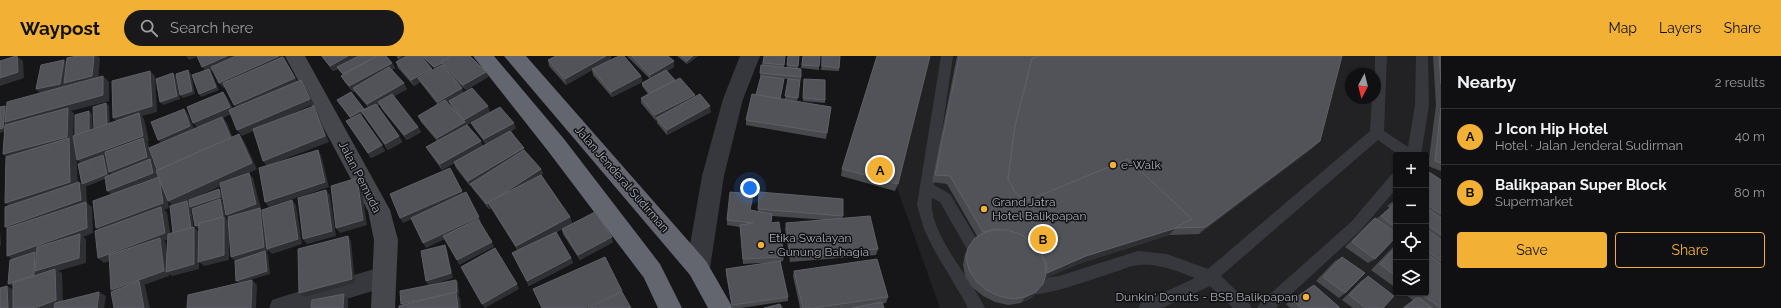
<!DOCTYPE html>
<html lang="en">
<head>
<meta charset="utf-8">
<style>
  :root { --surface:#101012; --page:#19191b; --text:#f1f3f6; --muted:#9c9d9f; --line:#303032; --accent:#f2b134 }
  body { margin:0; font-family:Raleway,sans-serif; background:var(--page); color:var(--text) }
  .controls { position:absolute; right:12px; bottom:12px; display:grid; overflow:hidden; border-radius:4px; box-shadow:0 1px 3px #0004 }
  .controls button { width:36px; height:36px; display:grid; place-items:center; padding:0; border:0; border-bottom:1px solid var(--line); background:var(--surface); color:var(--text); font:20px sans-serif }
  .compass { position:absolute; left:1345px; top:12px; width:36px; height:36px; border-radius:50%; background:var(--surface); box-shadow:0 1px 3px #0004; rotate:187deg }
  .you { position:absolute; left:750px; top:132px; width:14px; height:14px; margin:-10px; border:3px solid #fff; border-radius:50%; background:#1a73e8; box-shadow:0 0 0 6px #1a73e833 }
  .badge { display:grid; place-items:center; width:26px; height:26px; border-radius:50%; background:var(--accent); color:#111; font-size:13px; font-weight:700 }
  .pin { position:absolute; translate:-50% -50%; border:2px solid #fff; box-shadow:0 1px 4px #0006 }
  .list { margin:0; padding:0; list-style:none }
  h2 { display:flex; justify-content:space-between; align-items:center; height:52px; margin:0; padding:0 16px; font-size:17px }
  h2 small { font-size:13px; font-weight:400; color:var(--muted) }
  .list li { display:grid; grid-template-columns:26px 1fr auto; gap:12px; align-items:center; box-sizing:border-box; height:56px; padding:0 16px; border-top:1px solid var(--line) }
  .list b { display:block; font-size:15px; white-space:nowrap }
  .list p { margin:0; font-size:13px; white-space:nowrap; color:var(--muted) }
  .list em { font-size:13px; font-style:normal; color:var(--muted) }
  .actions { display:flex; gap:8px; padding:12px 16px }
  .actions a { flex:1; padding:9px 0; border:1px solid var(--accent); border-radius:4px; text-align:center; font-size:14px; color:var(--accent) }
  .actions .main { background:var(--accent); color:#111 }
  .icon { flex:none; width:22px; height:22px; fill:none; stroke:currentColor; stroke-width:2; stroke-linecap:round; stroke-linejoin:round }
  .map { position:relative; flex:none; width:1441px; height:252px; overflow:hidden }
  header { display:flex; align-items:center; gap:24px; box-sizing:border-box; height:56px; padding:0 20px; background:var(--accent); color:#111 }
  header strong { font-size:19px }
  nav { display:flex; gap:22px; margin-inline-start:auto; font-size:14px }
  .search { width:280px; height:36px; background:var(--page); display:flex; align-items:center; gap:10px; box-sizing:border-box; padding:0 14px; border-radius:22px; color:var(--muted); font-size:15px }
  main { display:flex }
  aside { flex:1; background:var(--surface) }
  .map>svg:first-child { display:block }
  .built { fill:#222225; fill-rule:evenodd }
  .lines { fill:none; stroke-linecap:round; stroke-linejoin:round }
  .lane { fill:#37383d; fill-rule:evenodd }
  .street { fill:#37383d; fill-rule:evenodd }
  .secondary { fill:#45474d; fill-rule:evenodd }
  .highway { fill:#63666e; fill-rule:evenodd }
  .wall { fill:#47494d; fill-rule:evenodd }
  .shaded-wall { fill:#2f3033 }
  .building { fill:#525359; stroke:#5f6168 }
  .poi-dot { fill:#f2b134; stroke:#111113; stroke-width:1.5 }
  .labels { text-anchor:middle; stroke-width:3; stroke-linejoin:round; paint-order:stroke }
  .poi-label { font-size:12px; fill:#a8adb8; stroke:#111113; text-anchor:start }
  .street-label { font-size:12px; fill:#a8adb8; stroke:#111113 }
</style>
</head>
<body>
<header>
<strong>Waypost</strong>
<div class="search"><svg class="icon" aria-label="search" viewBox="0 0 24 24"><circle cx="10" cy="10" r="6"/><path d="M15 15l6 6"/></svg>Search here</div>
<nav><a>Map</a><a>Layers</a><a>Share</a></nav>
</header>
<main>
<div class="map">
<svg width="1441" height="252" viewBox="0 0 1441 252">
  <rect width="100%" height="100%" fill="#161618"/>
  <path class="built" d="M890,0H1441V252H940L872,62ZM1351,18H1375V42H1351ZM1396,99H1426V237H1396Z"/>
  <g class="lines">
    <g class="lane">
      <path d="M941,0H953L934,129L950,138L986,199L988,204L986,209L981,211L976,209L940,146L932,142C927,176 971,222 985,252H968L965,246L933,192L924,173L917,149Z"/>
      <path d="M1375,0H1387L1384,75L1408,91L1415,49L1416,0H1428L1429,49L1421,99H1399L1378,84L1221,220L1249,247L1252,252H1233L1210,230L1162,252H1138L1141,247L1195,222C1177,215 1158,207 1139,209C1132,209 1124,213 1118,215C1094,222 1039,245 1017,237L1014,232L1017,227L1022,225L1059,220L1138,195L1167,198L1208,213L1370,75L1372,42H1375Z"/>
      <polygon points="1396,117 1396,133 1361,174 1276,252 1257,252 1260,247 1351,166 1391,119"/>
    </g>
    <g class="street">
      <polygon points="740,0 760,0 743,43 724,120 710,212 706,219 698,222 690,219 686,212 702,120 723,43"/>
      <polygon points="384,210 392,213 396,221 392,229 317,252 269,252 272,244 281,241"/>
    </g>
    <polygon class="secondary" points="285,0 305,0 390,154 398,184 395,252 371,252 374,184 368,155"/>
    <g class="highway">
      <polygon points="473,0 494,0 564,83 660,208 682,252 658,252 644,222 548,95"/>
      <polygon points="504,0 526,0 706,205 733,252 708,252 690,219"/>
    </g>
  </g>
  <g class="wall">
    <polygon points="321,0 386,0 392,7 395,12 392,14 407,33 394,40 421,76 407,84 381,52 380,49 377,50 399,80 402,86 388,94 363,58 361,59 385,95 371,102 346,65 351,63 337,44 364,53 368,51 356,37 354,35 353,36 344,25 341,20 343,19 338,13 333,15"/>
    <path d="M396,0H421L433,14L435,13L421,0H470L486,16L488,21L466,34L449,18L462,32L463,37L490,56L467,69L483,90L486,88L474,72L471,67L516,72L511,75L525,95L541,113L543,118L541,119L570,161L572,167L555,177L571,202L573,207L529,230L512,197L518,195L491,152L489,153L473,133L471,129L470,130L456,112L454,107L442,114L429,96L426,91L437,85L421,66L418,60L438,49L420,26L414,30L398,12L396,6L399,4ZM449,46L451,50L458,59L447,47Z"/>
    <polygon points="556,0 611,0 611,3 603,8 641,20 642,26 612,41 593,19 592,14 566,29 549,10 548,4"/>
    <polygon points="627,0 668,0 674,5 674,11 667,15 675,25 695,39 695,41 711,56 667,79 657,67 657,64 656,65 641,47 641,42 648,38 642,30 642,27 650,23"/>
    <polygon points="677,0 698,0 687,8"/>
    <polygon points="764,0 785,0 784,11 787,11 788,0 799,0 798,12 801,13 801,24 774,22 784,23 780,43 831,51 826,83 746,69 746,64 756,39 761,20 760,20 761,9 762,9"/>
    <polygon points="803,0 820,0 819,14 801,12"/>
    <polygon points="822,0 840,0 839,15 821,14"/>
    <polygon points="957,0 1342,0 1313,92 1199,178 1169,179 1081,207 1045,222 1039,234 1031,242 1021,247 1008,249 995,246 983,240 972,231 965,220 963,209 965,198 968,192 977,180 947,128 932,126"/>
    <polygon points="1433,0 1441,0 1441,115 1428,110 1436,49"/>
    <polygon points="788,23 800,24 797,45 785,43"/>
    <polygon points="804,26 825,44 825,47 803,45"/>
    <polygon points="842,113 898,128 895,135 841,120"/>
    <polygon points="1426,114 1441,124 1441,252 1402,252 1413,244 1403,237 1426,237"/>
    <polygon points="759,136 843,160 842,162 878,193 876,199 790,206 785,173 786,167 826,164 772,160 771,167 784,201 783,205 780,206 788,241 788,245 741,252 732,252 726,218 726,213 777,206 743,208 740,171 727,169 727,164 753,143 750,154 758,156"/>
    <polygon points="1396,143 1396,182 1396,181 1375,203 1368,207 1345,191 1369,167 1375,162 1376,163 1390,152 1387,150"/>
    <polygon points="562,173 613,186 580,204 563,178"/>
    <polygon points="1396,188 1396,232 1371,214"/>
    <polygon points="1342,201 1345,237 1339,242 1316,225 1335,205"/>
    <polygon points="794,215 888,241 886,247 851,252 800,252 793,220"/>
    <polygon points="1368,220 1383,252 1353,252 1342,244 1361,225"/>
    <polygon points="1314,229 1340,252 1290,252 1286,248"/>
  </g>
  <g class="shaded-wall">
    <polygon points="17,0 23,5 24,22 0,30 0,22"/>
    <polygon points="94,0 98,0 100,2 98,26 70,33 66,29 65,34 42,39 36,33 64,4 69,9"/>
    <polygon points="186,0 199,0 189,4"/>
    <polygon points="227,0 244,0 211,15 219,34 201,41 199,38 207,16 202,11"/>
    <polygon points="279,0 283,0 299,28 239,55 234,49 285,4 224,32 219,27"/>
    <polygon points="348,0 362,0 333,15 330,10"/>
    <polygon points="402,0 410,0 400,5 399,2"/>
    <polygon points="606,0 611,0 611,3 566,29 565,23"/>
    <polygon points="693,0 698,0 687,8 687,5"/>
    <polygon points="674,5 674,11 651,24 650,19"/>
    <polygon points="392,7 395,12 355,34 353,32 354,35 353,36 349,30"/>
    <polygon points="441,7 443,10 436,15 434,11"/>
    <polygon points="432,13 435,18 418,22 420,26 414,30 411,24"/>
    <polygon points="188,14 191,18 195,38 183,42 180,39"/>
    <polygon points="150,15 155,20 157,56 142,60 144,63 149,85 147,86 148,87 153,106 155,109 159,122 113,140 107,135 115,121 109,116 144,87 105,101 106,102 110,121 85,131 82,128 83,109 77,104 119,67 113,62"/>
    <polygon points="486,16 488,21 466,34 463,29"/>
    <polygon points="173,17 176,21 180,43 163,49 160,46"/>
    <polygon points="103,20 109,26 109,45 71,55 74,57 73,85 76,88 78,132 13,153 5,147 9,104 3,98 12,72 7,68 6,75 0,77 0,73 5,50 9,53"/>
    <polygon points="641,20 642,26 612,41 611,36"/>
    <polygon points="301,24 304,29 314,48 242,80 237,74"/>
    <polygon points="404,27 407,33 380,48 378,46 380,49 371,54 367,48"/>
    <polygon points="462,32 464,38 449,45 449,46 440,51 438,46"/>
    <polygon points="223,36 227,41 235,56 223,62 227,67 235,87 198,72 193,67"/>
    <polygon points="695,39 695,44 656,62 657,64 656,65 655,59"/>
    <polygon points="106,47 109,50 110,73 97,76"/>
    <polygon points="314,50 317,55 329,86 267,110 263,105"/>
    <polygon points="488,50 490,56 467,69 464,64"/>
    <polygon points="710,50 711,56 667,79 667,74"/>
    <polygon points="184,53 188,58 195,75 163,89 158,84"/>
    <polygon points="364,53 363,58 352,64 350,61"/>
    <polygon points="89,55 92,58 93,79 78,83"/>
    <polygon points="465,66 467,71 440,88 437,82"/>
    <polygon points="514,67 516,72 487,89 484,83"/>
    <polygon points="418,71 421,76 407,84 404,79"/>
    <polygon points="239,78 244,85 257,113 249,117 253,122 261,153 264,157 268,193 298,183 292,144 296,149 302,188 272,198 268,194 268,196 266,196 268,198 270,218 239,227 236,225 267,215 265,196 236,206 231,201 264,191 260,153 231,164 226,159 256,148 249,117 188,145 190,147 191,151 220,141 219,133 222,136 223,144 221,144 223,146 226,163 229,166 229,204 204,210 199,206 199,213 172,220 169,218 169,220 144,229 145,230 150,252 144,252 140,230 118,238 111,234 164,215 161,186 104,207 98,202 165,177 162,155 102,177 96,172 163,147 159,121 164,126 169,152 164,154 167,156 171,182 164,185 166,187 169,215 194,208 194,171 199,176 199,206 224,199 224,164 198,173 195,170 223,160 220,145 193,154 191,152 194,175 176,180 173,178 191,172 187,145 174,151 168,145 252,107"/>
    <polygon points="399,80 402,86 388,94 385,88"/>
    <polygon points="481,85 483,91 442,114 440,108"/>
    <polygon points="1320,85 1313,92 1199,178 1206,171"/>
    <polygon points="382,89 385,95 371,102 368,97"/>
    <polygon points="524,92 526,98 470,130 468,125"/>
    <polygon points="318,94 321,99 329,131 269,151 265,146"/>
    <polygon points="541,113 543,118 492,151 489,147"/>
    <polygon points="357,122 361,128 367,169 340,177 336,172"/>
    <polygon points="79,126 86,131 87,147 92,151 93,177 83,181 86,183 86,207 58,215 62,217 63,249 55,252 35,252 42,220 38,218 38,222 13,230 8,228 14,204 7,200 12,176 5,171"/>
    <polygon points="326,134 330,139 336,180 307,188 303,183"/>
    <polygon points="462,135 464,140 403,167 400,162"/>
    <polygon points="489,147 491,152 489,153 487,148"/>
    <polygon points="479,161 481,166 426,192 423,187"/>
    <polygon points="570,161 572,167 519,196 516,190"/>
    <polygon points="1176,172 1169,179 1081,207 1042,224 1047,217 1086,200"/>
    <polygon points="0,173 1,189 0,190"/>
    <polygon points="348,180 351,185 355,227 304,241 299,237"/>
    <polygon points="612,181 613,186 580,204 578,199"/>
    <polygon points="492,186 494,191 459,209 457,204"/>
    <polygon points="445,189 447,193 453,222 429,230 426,225"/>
    <polygon points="571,202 573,207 529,230 527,225"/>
    <polygon points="252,224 257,229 256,252 251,252"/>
    <polygon points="456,224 458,226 459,239 458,239 460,242 461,252 403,250 401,248"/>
    <polygon points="517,228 519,233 485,252 482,248"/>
    <polygon points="1043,228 1039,234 1031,242 1021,247 1025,241"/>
    <polygon points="7,230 16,235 17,252 8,252"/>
    <polygon points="622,235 623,240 598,252 585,252"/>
    <polygon points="99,236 106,240 104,252 97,252"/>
    <polygon points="344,238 348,243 348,252 343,252"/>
  </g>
  <g class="building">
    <polygon points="16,0 17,0 18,16 0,22 0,5"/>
    <polygon points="77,0 94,0 92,20 64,27 67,2"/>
    <polygon points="197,0 227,0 202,11"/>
    <polygon points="236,0 279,0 219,27 211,11"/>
    <polygon points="322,0 348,0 330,10"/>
    <polygon points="359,0 377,0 343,18 337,11"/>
    <polygon points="377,0 386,0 392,7 349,30 341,20"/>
    <polygon points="407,0 421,0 432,13 411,24 396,6"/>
    <polygon points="423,0 451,0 441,6 442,7 434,11"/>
    <polygon points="451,0 470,0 486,16 463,29 441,6"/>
    <polygon points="556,0 606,0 565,23 548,4"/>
    <polygon points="619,0 624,0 641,20 611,36 592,13"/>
    <polygon points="632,0 668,0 674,5 650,19"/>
    <polygon points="681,0 693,0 687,5"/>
    <polygon points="764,0 785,0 784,9 763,7"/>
    <polygon points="788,0 799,0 798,10 787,9"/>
    <polygon points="803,0 820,0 819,10 802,9"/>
    <polygon points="822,0 840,0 839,12 822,10"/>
    <polygon points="877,0 930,0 898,128 842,113"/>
    <polygon points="959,0 1039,0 1032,2 1015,70 1008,123 1015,136 1026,145 1128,103 1192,163 1176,172 1086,200 1047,217 1046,206 1040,195 1032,186 1020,178 1007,174 995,173 983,176 950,120 935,119"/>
    <polygon points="1040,0 1342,0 1320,85 1206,171 1175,172 1192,163 1128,103 1026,145 1015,136 1008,123 1015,70 1032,3"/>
    <polygon points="1439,0 1441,0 1441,28"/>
    <polygon points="283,1 295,22 234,49 223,27"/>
    <polygon points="64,4 60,28 36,33 41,9"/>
    <polygon points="442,9 462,32 438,46 418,22"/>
    <polygon points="761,9 801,13 801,21 760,17"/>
    <polygon points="389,11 404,27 367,48 353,32"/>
    <polygon points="209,13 216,31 199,38 192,19"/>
    <polygon points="188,14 192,35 180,39 176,18"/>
    <polygon points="666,14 675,24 650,37 642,27"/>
    <polygon points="150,15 152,50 113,62 112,25"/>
    <polygon points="173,17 177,40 160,46 156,23"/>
    <polygon points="103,20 103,39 5,66 7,46"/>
    <polygon points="761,20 784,23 780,43 756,39"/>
    <polygon points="680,22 695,39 655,59 641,42"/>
    <polygon points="788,23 800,24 798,42 785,40"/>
    <polygon points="804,23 825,24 825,44 803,42"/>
    <polygon points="301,24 310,43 237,74 229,54"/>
    <polygon points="472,32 488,50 464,64 449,45"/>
    <polygon points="223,36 230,51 193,67 187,51"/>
    <polygon points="351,36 364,53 350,61 337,44"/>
    <polygon points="392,38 418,71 404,79 378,46"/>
    <polygon points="700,38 710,50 667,74 656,62"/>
    <polygon points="752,38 831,51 827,77 746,64"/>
    <polygon points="445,44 465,66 437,82 418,60"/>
    <polygon points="106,47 107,69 94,73 93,51"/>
    <polygon points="376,48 399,80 385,88 361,55"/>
    <polygon points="5,50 3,72 0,73 0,51"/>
    <polygon points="314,50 325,80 263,105 253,73"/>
    <polygon points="500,51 514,67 484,83 471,67"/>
    <polygon points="68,52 67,81 3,98 5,69"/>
    <polygon points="1441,52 1441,107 1435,105"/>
    <polygon points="184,53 190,70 158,84 151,66"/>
    <polygon points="89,55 89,75 75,80 75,59"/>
    <polygon points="139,57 143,80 77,104 73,80"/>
    <polygon points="360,58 382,89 368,97 346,65"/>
    <polygon points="222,61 231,82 157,114 149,92"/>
    <polygon points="467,69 481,85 440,108 426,91"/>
    <polygon points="510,75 524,92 468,125 454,106"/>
    <polygon points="239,78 252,107 168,145 156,115"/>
    <polygon points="69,82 70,126 5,147 6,101"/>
    <polygon points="143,82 147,101 109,116 105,96"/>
    <polygon points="318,94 325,126 265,146 259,112"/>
    <polygon points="524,94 541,113 487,148 470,128"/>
    <polygon points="103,99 107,118 82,128 78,108"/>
    <polygon points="150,103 153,117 107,135 105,121"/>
    <polygon points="450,112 462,135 400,162 390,138"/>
    <polygon points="1426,114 1441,124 1441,158 1426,148"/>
    <polygon points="249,117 256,148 226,159 220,127"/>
    <polygon points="541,119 570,161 516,190 488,146"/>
    <polygon points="159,121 163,147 96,172 93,145"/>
    <polygon points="357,122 363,164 336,172 331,130"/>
    <polygon points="79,126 81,144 5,171 5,151"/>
    <polygon points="219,133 220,141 190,151 189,144"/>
    <polygon points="326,134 332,175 303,183 298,142"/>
    <polygon points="466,136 479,161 423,187 411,162"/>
    <polygon points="730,136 753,138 750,154 772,158 771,167 779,166 784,201 743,203 740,169 753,167 727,164"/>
    <polygon points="759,136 843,143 843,160 758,153"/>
    <polygon points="220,143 223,160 213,164 199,167 199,169 195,170 192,153"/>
    <polygon points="292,144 298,183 267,193 262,154"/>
    <polygon points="187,145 191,172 173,177 170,150"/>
    <polygon points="86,146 87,172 7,200 7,172"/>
    <polygon points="1393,149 1396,152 1396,172 1381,160"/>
    <polygon points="161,151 165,177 98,202 95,175"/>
    <polygon points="260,152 264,191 231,201 228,161"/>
    <polygon points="1426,152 1441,162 1441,179 1426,168"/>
    <polygon points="595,156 612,181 578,199 562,173"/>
    <polygon points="870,160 878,193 791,201 786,167"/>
    <polygon points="224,161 224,199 198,206 199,167"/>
    <polygon points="1375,162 1396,177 1396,181 1375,203 1352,186"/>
    <polygon points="478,163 492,186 457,204 443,180"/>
    <polygon points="194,171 194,208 166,216 168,178"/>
    <polygon points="1426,173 1441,184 1441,205 1426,194"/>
    <polygon points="994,174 1007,174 1020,178 1031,186 1040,195 1045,207 1046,218 1043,228 1036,236 1025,241 1012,243 999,240 986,234 976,225 969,214 966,202 968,192 974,183 983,177"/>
    <polygon points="556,176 571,202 527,225 512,197"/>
    <polygon points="80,178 79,202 35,215 37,191"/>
    <polygon points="348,180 352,223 299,237 298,193"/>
    <polygon points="160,182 164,215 111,234 109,199"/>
    <polygon points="445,189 451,217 426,225 421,195"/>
    <polygon points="1396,191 1396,220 1380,208"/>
    <polygon points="495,192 517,228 482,248 461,211"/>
    <polygon points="265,195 267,215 236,225 235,205"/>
    <polygon points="35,196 34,219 8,228 10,204"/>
    <polygon points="1426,197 1441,208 1441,252 1420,237 1426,237"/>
    <polygon points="605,201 622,235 585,252 542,252 533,233"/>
    <polygon points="1342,201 1365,217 1345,237 1323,221"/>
    <polygon points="877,203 888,241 813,252 803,252 794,215"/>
    <polygon points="780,205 788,241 732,249 726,213"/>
    <polygon points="55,213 56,244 35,252 13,252 13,227"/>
    <polygon points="1368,220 1394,240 1383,252 1366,252 1349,239"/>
    <polygon points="252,224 251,252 187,252 188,239"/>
    <polygon points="456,224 457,236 401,248 400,235"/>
    <polygon points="139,225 144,252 114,252 111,236"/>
    <polygon points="1314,229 1340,252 1301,252 1293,244"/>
    <polygon points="7,230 8,252 0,252 0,232"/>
    <polygon points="99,236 97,252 54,252 55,247"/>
    <polygon points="456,236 458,252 399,252 399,250"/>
    <polygon points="622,236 631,252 588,252"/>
    <polygon points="344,238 343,252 311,252 312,244"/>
    <polygon points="1418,241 1432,252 1404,252"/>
    <polygon points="882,246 884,252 852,252"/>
    <polygon points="780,248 782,252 764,252"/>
  </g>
  <g class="poi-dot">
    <circle cx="1113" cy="109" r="4"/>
    <circle cx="984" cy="153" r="4"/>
    <circle cx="761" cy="189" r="4"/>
    <circle cx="1306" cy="241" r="4"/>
  </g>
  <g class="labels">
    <g class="poi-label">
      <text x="1121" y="113">e-Walk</text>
      <text x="992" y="150">Grand Jatra<tspan x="992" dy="14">Hotel Balikpapan</tspan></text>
      <text x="769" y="186">Etika Swalayan<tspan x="769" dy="14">- Gunung Bahagia</tspan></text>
      <text x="1298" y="245" text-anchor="end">Dunkin' Donuts - BSB Balikpapan</text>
    </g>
    <g class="street-label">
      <text transform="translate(360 121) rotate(63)" y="4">Jalan Pemuda</text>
      <text transform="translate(622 123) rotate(49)" y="4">Jalan Jenderal Sudirman</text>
    </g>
  </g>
</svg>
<div class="controls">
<button>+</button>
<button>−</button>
<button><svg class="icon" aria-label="locate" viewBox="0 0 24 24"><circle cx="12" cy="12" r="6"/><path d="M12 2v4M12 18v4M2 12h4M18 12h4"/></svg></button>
<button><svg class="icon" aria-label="layers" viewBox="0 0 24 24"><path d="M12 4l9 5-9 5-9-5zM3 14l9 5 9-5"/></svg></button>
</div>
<svg class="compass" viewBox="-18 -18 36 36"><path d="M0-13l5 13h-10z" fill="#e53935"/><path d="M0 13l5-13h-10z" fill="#9c9d9f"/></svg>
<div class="you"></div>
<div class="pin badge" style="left:880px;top:114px">A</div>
<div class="pin badge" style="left:1043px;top:183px">B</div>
</div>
<aside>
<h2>Nearby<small>2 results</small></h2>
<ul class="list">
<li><span class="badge">A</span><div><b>J Icon Hip Hotel</b><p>Hotel · Jalan Jenderal Sudirman</p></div><em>40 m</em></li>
<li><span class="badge">B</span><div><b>Balikpapan Super Block</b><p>Supermarket</p></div><em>80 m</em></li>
</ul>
<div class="actions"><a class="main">Save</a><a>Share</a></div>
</aside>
</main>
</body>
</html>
